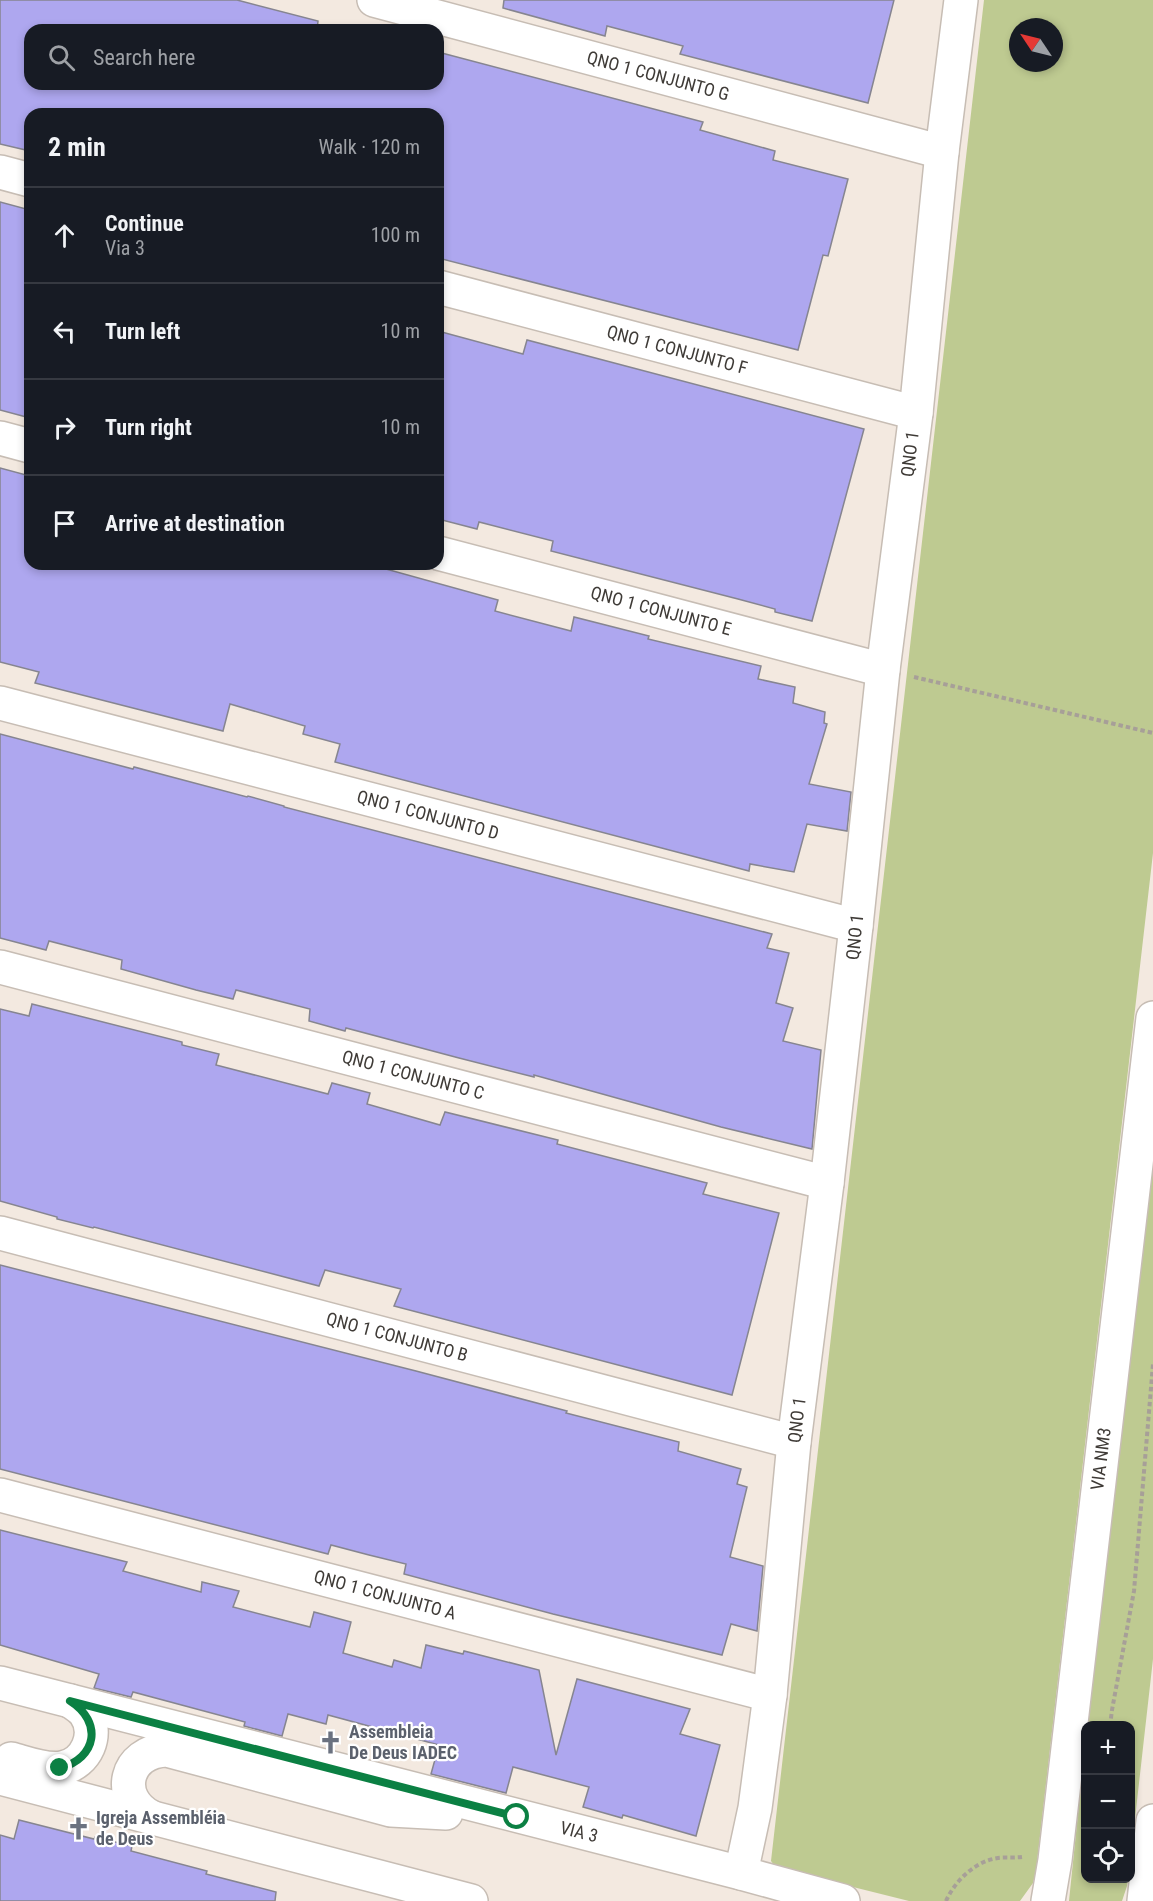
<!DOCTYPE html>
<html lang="en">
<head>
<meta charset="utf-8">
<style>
  :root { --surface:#171b24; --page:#242831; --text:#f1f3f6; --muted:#9ea1a6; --line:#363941 }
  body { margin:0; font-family:"Roboto Condensed",sans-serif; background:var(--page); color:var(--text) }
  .controls { position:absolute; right:18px; bottom:18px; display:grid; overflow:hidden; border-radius:12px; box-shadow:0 3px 9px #0003 }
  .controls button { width:54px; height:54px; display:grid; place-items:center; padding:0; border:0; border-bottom:2px solid var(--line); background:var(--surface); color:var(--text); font:30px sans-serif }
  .compass { position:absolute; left:1009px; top:18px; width:54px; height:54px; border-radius:50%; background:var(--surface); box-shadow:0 3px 9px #0003; rotate:305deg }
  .stop { position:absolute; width:18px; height:18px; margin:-14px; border:4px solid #0b8043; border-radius:50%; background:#fff }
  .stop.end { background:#0b8043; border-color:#fff; box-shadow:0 2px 6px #0008 }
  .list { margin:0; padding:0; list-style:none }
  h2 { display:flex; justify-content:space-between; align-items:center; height:78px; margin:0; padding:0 24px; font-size:26px }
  h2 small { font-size:20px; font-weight:400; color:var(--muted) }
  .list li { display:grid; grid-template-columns:39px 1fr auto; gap:18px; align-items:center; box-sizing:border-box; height:96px; padding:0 24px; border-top:2px solid var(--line) }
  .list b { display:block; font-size:22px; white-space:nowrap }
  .list p { margin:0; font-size:20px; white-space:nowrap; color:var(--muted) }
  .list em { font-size:20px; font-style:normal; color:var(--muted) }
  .icon { flex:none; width:33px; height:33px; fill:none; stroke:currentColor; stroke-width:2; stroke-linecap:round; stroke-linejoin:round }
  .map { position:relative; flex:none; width:1153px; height:1901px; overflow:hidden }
  .search { position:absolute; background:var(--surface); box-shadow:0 3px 9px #0003; left:24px; top:24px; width:420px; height:66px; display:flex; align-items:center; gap:15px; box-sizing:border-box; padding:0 21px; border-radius:18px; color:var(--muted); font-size:22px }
  .panel { position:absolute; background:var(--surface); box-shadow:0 3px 9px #0003; left:24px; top:108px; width:420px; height:462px; border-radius:18px }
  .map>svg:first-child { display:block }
  .green { fill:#beca91; fill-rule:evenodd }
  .building { fill:#aea7ef; stroke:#868590; stroke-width:1.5 }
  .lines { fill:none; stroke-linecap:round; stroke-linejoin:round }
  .street-casing { stroke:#c7bdb4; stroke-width:36 }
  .secondary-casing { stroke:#c7bdb4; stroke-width:36 }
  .path { stroke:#a79f98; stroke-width:4; stroke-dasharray:4.5 3; stroke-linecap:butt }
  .street { stroke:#fff; stroke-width:33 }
  .secondary { stroke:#fff; stroke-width:33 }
  .route { stroke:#0b8043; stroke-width:8 }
  .labels { text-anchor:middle; stroke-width:4.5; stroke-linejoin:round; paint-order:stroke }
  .street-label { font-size:18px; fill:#3f3b37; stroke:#fff }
  .worship-label { font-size:18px; font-weight:bold; fill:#5b616d; stroke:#fff; text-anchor:start }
</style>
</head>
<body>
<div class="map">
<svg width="1153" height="1901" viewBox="0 0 1153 1901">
  <rect width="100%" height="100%" fill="#f3e9e0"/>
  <g class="green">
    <path d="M984,0H1153V853L1036,1871L1033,1883L1020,1901H909L781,1869L774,1865L771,1861ZM1018,27H1054V63H1018Z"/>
    <polygon points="1153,1141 1153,1659 1131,1854 1130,1726 1088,1726"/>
    <polygon points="1085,1745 1086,1878 1128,1879 1127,1886 1122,1901 1069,1901"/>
  </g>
  <g class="building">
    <polygon points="0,0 237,0 318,21 317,30 30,30 30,84 438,84 438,52 703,122 700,130 775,151 773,160 848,179 828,256 823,255 798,350 438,258 438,114 30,114 30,151 0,144"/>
    <polygon points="504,0 894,0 868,103 680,54 683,46 607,26 605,36 503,8"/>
    <polygon points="0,202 30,210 30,418 0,410"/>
    <polygon points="438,331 523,354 527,340 864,429 812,621 775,612 775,609 738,599 551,551 553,541 479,522 477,529 438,519"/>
    <polygon points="0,468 30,476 30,564 368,564 498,600 495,611 571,631 574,617 649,636 648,639 761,666 758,679 795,687 793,703 825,712 824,723 827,724 809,784 851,792 847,831 807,824 794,872 750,864 749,871 335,762 340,744 303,734 305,726 230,704 223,731 35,683 39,672 0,662"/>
    <polygon points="0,734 133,769 134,767 247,797 248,796 284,806 284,807 772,934 767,948 789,953 776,1003 793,1008 783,1041 821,1050 812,1149 721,1127 534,1075 534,1077 459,1058 346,1028 345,1031 309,1021 310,1009 236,990 233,999 196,990 121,969 122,960 49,941 46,950 0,938"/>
    <polygon points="32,1004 182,1042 182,1045 219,1054 216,1065 328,1094 332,1083 370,1093 367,1104 440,1125 445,1112 558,1140 557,1144 707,1183 703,1194 779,1213 732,1395 394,1306 401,1289 325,1270 319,1286 94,1227 93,1228 57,1219 57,1217 0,1201 0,1009 29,1016"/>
    <polygon points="0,1265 416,1371 567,1411 566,1413 679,1442 678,1451 741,1469 737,1484 747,1487 730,1557 763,1566 757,1631 731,1624 722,1655 553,1614 404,1574 406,1564 369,1555 331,1545 328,1554 0,1469"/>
    <polygon points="0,1530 127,1562 123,1571 201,1592 202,1582 239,1591 233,1607 310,1627 314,1612 351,1622 343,1653 392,1667 394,1660 421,1668 426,1645 463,1654 464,1651 539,1670 556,1755 577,1679 690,1709 680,1734 720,1745 696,1836 623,1815 622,1818 583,1807 589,1787 513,1767 506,1793 431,1774 439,1745 328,1715 326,1724 288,1714 282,1736 244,1726 245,1722 133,1692 131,1697 94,1688 99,1674 0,1645"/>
    <polygon points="19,1820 94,1839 95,1837 132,1846 131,1851 207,1871 206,1874 276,1892 275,1901 0,1901 0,1835 14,1839"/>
  </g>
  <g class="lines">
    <defs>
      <g id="street">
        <polyline points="374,0 942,152"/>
        <polyline points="0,172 30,180"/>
        <polyline points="438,287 916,413"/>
        <polyline points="0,438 30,446"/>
        <polyline points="438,553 883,670"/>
        <polyline points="0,703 856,926"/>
        <polyline points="0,967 827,1183"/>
        <polyline points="0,1233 794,1442"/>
        <polyline points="0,1495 770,1695"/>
      </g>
      <g id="secondary">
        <polyline points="0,1683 741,1873 843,1901"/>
        <path d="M11,1759C26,1763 46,1771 62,1768C86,1764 100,1734 85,1713C81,1708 76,1705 70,1701"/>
        <polyline points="0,1778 471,1901"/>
        <path d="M151,1817C114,1798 125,1751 167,1750L391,1810L446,1813"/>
        <polyline points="741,1873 755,1808 770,1695 794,1442 827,1183 856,926 883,670 916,413 942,152 961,0"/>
        <polyline points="1048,1901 1055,1860 1153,1018"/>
        <polyline points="1144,1901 1153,1821"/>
      </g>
    </defs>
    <use href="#street" class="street-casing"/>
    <use href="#secondary" class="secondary-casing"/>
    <g class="path">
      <polyline points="914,677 1153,733"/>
      <polyline points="1110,1726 1112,1710 1134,1591 1153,1364"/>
      <path d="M946,1901C955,1881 975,1861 998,1858C1006,1857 1014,1858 1022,1857"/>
    </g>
    <use href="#street" class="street"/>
    <use href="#secondary" class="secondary"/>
  </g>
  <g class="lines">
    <path class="route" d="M60,1768C97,1758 103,1722 70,1701L517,1817"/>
  </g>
  <defs>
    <symbol id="church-bare" viewBox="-9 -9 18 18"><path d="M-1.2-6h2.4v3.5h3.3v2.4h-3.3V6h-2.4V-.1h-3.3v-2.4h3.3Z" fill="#6b7280" stroke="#fff" stroke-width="2.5" paint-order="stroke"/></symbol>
  </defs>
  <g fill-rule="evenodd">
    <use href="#church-bare" x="314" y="1726" width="33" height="33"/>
    <use href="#church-bare" x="62" y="1812" width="33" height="33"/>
  </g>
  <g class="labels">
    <g class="street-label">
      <text transform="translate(658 76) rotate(15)" y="6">QNO 1 CONJUNTO G</text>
      <text transform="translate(677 350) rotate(15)" y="6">QNO 1 CONJUNTO F</text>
      <text transform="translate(910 454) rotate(-83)" y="6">QNO 1</text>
      <text transform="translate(661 611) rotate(15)" y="6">QNO 1 CONJUNTO E</text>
      <text transform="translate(428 815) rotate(15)" y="6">QNO 1 CONJUNTO D</text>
      <text transform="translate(855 937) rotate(-84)" y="6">QNO 1</text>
      <text transform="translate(413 1075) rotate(15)" y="6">QNO 1 CONJUNTO C</text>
      <text transform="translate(397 1337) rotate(15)" y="6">QNO 1 CONJUNTO B</text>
      <text transform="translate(797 1420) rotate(-83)" y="6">QNO 1</text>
      <text transform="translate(1101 1459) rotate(-83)" y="6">VIA NM3</text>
      <text transform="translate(385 1595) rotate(15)" y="6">QNO 1 CONJUNTO A</text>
      <text transform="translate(579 1832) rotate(14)" y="6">VIA 3</text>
    </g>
    <g class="worship-label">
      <text x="349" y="1738">Assembleia<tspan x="349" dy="21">De Deus IADEC</tspan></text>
      <text x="96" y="1824">Igreja Assembléia<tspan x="96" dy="21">de Deus</tspan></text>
    </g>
  </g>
</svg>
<div class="controls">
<button>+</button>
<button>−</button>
<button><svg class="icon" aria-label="locate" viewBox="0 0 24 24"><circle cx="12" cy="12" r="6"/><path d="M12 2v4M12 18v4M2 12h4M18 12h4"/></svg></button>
</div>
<svg class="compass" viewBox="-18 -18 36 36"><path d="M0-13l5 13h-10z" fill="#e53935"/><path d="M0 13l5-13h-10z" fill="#9ea1a6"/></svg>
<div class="stop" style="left:517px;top:1817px"></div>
<div class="stop end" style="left:60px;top:1768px"></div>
<div class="search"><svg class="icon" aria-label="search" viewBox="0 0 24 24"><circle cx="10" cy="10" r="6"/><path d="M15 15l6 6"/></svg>Search here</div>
<section class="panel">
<h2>2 min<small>Walk · 120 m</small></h2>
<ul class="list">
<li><svg class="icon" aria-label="ahead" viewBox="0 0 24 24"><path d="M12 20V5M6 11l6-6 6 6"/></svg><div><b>Continue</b><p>Via 3</p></div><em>100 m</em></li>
<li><svg class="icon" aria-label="left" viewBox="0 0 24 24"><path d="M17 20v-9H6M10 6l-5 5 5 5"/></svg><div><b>Turn left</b></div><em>10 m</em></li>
<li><svg class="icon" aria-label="right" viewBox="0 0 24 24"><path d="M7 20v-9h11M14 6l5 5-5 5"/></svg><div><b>Turn right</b></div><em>10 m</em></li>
<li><svg class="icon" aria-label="arrive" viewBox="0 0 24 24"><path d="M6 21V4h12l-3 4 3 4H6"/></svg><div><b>Arrive at destination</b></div></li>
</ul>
</section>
</div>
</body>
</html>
